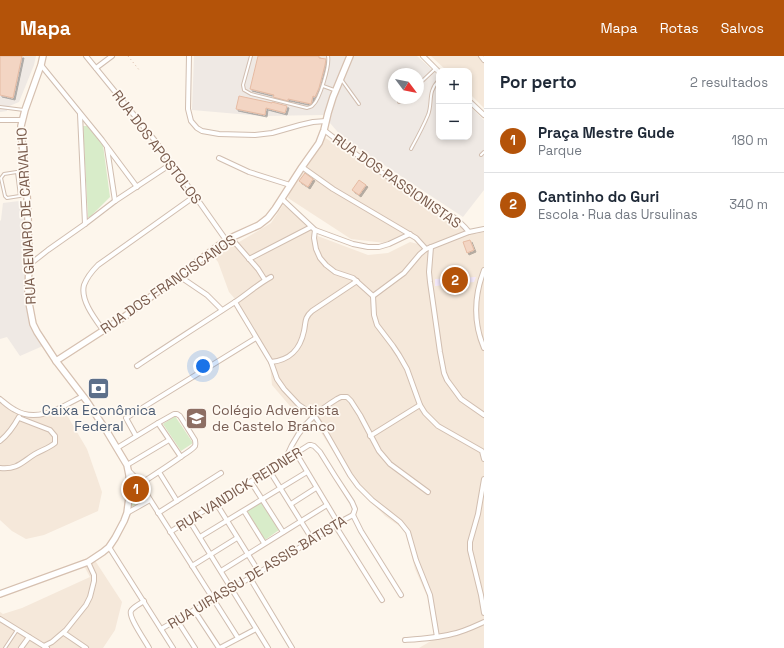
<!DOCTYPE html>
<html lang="pt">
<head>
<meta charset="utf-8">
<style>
  :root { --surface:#fff; --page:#f6f6f7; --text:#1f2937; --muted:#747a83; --line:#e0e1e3; --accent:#b45309 }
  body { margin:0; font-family:"Space Grotesk",sans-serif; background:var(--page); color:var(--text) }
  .controls { position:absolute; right:12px; top:12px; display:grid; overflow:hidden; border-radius:8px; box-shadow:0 2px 6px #0003 }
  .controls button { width:36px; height:36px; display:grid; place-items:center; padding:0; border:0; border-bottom:1px solid var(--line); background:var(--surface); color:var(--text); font:20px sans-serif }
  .compass { position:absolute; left:388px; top:12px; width:36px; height:36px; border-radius:50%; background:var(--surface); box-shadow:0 2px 6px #0003; rotate:122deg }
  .you { position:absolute; left:203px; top:310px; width:14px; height:14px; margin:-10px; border:3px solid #fff; border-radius:50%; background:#1a73e8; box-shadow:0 0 0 6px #1a73e833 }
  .badge { display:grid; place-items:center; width:26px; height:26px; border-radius:50%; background:var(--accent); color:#fff; font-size:13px; font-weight:700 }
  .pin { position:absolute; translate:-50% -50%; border:2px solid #fff; box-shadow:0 1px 4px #0006 }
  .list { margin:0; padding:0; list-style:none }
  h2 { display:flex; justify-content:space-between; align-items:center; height:52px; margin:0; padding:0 16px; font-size:17px }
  h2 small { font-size:13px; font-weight:400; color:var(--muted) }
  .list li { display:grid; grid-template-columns:26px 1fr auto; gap:12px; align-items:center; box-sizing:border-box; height:64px; padding:0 16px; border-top:1px solid var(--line) }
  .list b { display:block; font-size:15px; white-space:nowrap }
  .list p { margin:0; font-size:13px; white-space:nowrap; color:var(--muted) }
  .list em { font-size:13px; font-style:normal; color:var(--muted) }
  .map { position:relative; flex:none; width:484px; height:592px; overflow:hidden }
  header { display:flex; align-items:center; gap:24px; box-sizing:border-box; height:56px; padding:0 20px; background:var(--accent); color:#fff }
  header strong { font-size:19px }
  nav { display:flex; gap:22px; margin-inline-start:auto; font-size:14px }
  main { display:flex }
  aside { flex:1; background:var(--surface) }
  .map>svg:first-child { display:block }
  .residential { fill:#f5e8da }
  .industrial { fill:#efe9e4; fill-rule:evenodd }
  .education { fill:#f3e8fa }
  .green { fill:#d8ecc9 }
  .building { fill:#f3d5c3; stroke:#e6bba3; filter:url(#shadow) }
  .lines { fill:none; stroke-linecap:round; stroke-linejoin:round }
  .lane-casing { stroke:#d1beb0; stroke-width:4 }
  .street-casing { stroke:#d1beb0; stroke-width:6 }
  .secondary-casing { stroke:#d6c0b0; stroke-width:8 }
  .path { stroke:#d9b8a5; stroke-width:1; stroke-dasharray:1 3; stroke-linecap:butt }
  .lane { stroke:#fff; stroke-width:2 }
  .street { stroke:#fff; stroke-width:4 }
  .secondary { stroke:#fff; stroke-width:5.5 }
  .labels { text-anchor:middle; stroke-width:3.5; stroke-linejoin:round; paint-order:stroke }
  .street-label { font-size:14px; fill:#7a5c4d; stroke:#fffaf3 }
  .service-label { font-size:14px; fill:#4e5e75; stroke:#fffaf3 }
  .education-label { font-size:14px; fill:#785e54; stroke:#fffaf3; text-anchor:start }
</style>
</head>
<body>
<header>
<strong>Mapa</strong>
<nav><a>Mapa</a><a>Rotas</a><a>Salvos</a></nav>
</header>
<main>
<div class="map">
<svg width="484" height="592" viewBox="0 0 484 592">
  <defs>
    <filter id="shadow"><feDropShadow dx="2" dy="2" stdDeviation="0" flood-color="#0004"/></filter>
  </defs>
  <rect width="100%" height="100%" fill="#fdf6ec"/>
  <g class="residential">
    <polygon points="431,0 484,0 484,52 469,37 469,15 447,15"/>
    <polygon points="324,81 408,137 476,178 484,176 484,592 419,592 436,582 430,547 415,513 405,474 385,460 353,427 315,367 306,358 295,356 272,329 270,308 236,254 241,250 229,236 218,206 214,201 271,167 283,149 293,153 315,179 368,199 388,197 410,186 422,189 423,193 425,188 409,175 385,187 351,183 288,142 290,134"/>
    <polygon points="0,343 11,352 29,358 61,352 68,361 87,393 102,436 98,455 44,479 26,483 12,475 0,464"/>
    <polygon points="94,503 122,546 115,574 103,592 0,592 0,556 3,558 22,552 90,521 83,508"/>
  </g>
  <g class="industrial">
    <polygon points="0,0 36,0 34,9 19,46 7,51 7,55 0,56"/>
    <path d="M194,0H417L439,20V81H469V50L484,64V134L463,161L343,82L323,59L262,60L192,54ZM394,18H418V42H394Z"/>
    <polygon points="27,144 29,247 33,268 45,289 20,300 7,281 0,283 0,165 1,164 3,147"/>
  </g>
  <polygon class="education" points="476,221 474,226 435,230 435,223"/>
  <g class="green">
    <polygon points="83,70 87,70 103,89 110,141 90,161 88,161"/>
    <polygon points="175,360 193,387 181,395 163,368"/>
    <polygon points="134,423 146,443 131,451"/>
    <polygon points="261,446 279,474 265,484 247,455"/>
  </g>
  <g class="building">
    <polygon points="0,0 22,0 13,42 0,39"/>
    <polygon points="258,0 319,0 319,2 326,3 325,9 319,32 315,41 313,40 311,48 288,43 288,45 273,41 274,39 250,33"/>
    <polygon points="239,40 272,47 272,46 287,50 285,57 266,52 265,59 236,53"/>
    <polygon points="305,117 313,123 308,131 299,125"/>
    <polygon points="359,124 366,129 359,139 352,134"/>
    <polygon points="470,184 474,194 467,197 463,186"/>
  </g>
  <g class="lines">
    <defs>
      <g id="lane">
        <path d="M251,0L243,29L244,34L251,38L307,52C310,51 312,51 313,49C320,43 330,9 328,0"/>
        <polyline points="341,23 359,48"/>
        <polyline points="418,29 435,13"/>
        <polyline points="323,30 334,34"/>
        <polyline points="399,46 404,42"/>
        <polyline points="0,51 24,54"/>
        <path d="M411,93C417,82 423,71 428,59C433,46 427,36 439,24"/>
        <polyline points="481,99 484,96"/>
        <polyline points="23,115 4,118 1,122 5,140 7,142 26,139"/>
        <polyline points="17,116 20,140"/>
        <polyline points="5,592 17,574"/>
      </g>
      <g id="street">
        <polyline points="86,0 156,86 183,123 226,184"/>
        <polyline points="189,0 188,53 191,65 197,72 202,75 219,78 255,79 272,77 300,69 313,66 326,65"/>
        <polyline points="423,0 439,16"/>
        <polyline points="481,0 484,4"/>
        <polyline points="41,9 102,84 137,131"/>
        <polyline points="96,12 112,0"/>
        <polyline points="469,45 484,59"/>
        <polyline points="80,58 85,168"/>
        <polyline points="0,64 22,64"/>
        <path d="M324,74C351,95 378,115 407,133C428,146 453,156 469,176"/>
        <polyline points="107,92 115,145"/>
        <polyline points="219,102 249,116 290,129"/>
        <polyline points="302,111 333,133 416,182 426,193"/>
        <polyline points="282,143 315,174 353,188 368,191 379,191 389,188 410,178"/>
        <polyline points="315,174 314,182 316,193 320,202 326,209 335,216 353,222 373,240"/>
        <polyline points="231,182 258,213 265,224"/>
        <polyline points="431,191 429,216 430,226 440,296 444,317 447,324 461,343 484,359"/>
        <polyline points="249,203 311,171"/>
        <polyline points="29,209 48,194 85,168 115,145 171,108"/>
        <path d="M484,214C474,240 473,266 484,292"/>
        <polyline points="179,220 207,239 222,254"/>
        <polyline points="373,240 374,259 377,269 393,290 399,299 407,313 420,349 425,357 438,370 482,395 484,403"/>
        <polyline points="373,240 404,217 420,198 426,193 469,176 484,173"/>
        <polyline points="235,246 271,306 277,323 284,333 299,349 314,359 326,377 350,419 358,430 372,444 400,466 408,476 416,504 430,539 437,581"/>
        <path d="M103,274C95,263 80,244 84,229C87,221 92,215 98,209L195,140"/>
        <path d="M271,306C290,304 300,294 304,275C306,266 304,262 312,255L357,225"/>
        <path d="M137,310C170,288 203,267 235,246C247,238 258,228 271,221"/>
        <path d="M0,343C5,347 9,351 15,354C38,368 63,350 83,340"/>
        <polyline points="136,380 126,362 256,282"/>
        <polyline points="370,380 420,349"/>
        <path d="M0,385C9,378 14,370 19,361"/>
        <polyline points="117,392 158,367"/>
        <polyline points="296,397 338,467"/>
        <path d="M286,402C292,387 302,371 314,360C321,353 329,348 337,343L341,341H347L351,345L360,359L379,395L390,408L428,436"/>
        <polyline points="127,409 169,384"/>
        <path d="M0,412C17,414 22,406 35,398C42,394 49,392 55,387V380L50,374L19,362"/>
        <polyline points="128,414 137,423 238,582"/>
        <polyline points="269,414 312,483"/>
        <polyline points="159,416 177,445"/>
        <polyline points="484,423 478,458 470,486 470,494 481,539 484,557"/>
        <polyline points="251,426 283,476"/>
        <path d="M140,428C154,419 168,410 182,400C186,397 192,394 195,390C196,387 195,386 195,384L180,360L177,358H174L158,367L181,401"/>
        <polyline points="216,447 259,516"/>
        <polyline points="291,448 316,432"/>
        <polyline points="244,455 264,487"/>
        <polyline points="127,457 150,444"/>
        <polyline points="158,457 221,417"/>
        <polyline points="353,459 361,475 401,539"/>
        <polyline points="189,464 268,592"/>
        <polyline points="335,469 382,544"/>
        <polyline points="170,476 309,389 311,389 314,390 320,396 335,420 352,446 355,453 353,459"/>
        <polyline points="200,481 307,416"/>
        <polyline points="109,491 173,592"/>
        <polyline points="192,510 237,482"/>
        <polyline points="221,515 327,449"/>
        <polyline points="250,522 292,592"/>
        <path d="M144,545C140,548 133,551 131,555C128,561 146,586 149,592"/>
        <polyline points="194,554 219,592"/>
        <polyline points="0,563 47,592"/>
        <polyline points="177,564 195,592"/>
        <polyline points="161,573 231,533 285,501 338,467 353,459"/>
        <polyline points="64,577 86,592"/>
        <path d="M405,584C420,583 437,582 452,578C463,576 473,571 484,566"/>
        <polyline points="44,590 52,586 66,574 86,549 90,541 94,525 94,519 88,506"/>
        <polyline points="21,592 29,581"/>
        <polyline points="220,592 256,573"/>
      </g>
      <g id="secondary">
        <polyline points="56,305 124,261 226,184 259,169 268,162 275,153 302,111 319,87 324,74 328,57 333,41 350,0"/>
        <polyline points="0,538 88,506 103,496 109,491 115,482 124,465 127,457 130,434 129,419 127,409 106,374 86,344 56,305 37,276 33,268 29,247 28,235 29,209 28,161 27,139 22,87 21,70 25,54 41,9 43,0"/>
      </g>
    </defs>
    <use href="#lane" class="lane-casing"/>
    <use href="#street" class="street-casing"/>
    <use href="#secondary" class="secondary-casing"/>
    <polyline class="path" points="128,0 140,15"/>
    <use href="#lane" class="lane"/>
    <use href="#street" class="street"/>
    <use href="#secondary" class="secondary"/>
  </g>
  <defs>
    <symbol id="bank-square" viewBox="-11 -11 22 22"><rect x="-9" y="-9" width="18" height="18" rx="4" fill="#5c6f8a" stroke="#fffaf3"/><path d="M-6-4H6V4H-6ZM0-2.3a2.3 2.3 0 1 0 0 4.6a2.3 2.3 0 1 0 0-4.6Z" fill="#fff"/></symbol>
    <symbol id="school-square" viewBox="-11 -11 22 22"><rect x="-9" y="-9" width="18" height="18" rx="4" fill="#8d6e63" stroke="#fffaf3"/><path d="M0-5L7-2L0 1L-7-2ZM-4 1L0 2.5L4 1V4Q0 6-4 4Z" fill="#fff"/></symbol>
  </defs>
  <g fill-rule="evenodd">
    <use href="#bank-square" x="86" y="320" width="25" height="25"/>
    <use href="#school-square" x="184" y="350" width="25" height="25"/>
  </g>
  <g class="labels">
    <g class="street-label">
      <text transform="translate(157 91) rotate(53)" y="5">RUA DOS APOSTOLOS</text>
      <text transform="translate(397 125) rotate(35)" y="5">RUA DOS PASSIONISTAS</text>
      <text transform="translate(26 160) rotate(-93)" y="5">RUA GENARO DE CARVALHO</text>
      <text transform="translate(168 228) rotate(-35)" y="5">RUA DOS FRANCISCANOS</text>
      <text transform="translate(239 433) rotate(-32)" y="5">RUA VANDICK REIDNER</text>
      <text transform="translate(257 516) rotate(-31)" y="5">RUA UIRASSU DE ASSIS BATISTA</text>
    </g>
    <g class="service-label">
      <text x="99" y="359">Caixa Econômica<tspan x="99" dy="16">Federal</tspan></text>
    </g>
    <g class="education-label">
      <text x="212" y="359">Colégio Adventista<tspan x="212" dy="16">de Castelo Branco</tspan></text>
    </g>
  </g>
</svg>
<div class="controls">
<button>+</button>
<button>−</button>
</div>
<svg class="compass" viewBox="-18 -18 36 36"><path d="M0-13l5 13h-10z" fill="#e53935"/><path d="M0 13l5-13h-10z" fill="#747a83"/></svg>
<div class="you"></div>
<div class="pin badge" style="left:136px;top:433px">1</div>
<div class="pin badge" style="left:455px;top:224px">2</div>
</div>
<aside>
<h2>Por perto<small>2 resultados</small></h2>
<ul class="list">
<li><span class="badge">1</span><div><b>Praça Mestre Gude</b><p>Parque</p></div><em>180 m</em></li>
<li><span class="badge">2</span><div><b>Cantinho do Guri</b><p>Escola · Rua das Ursulinas</p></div><em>340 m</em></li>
</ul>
</aside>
</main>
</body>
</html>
